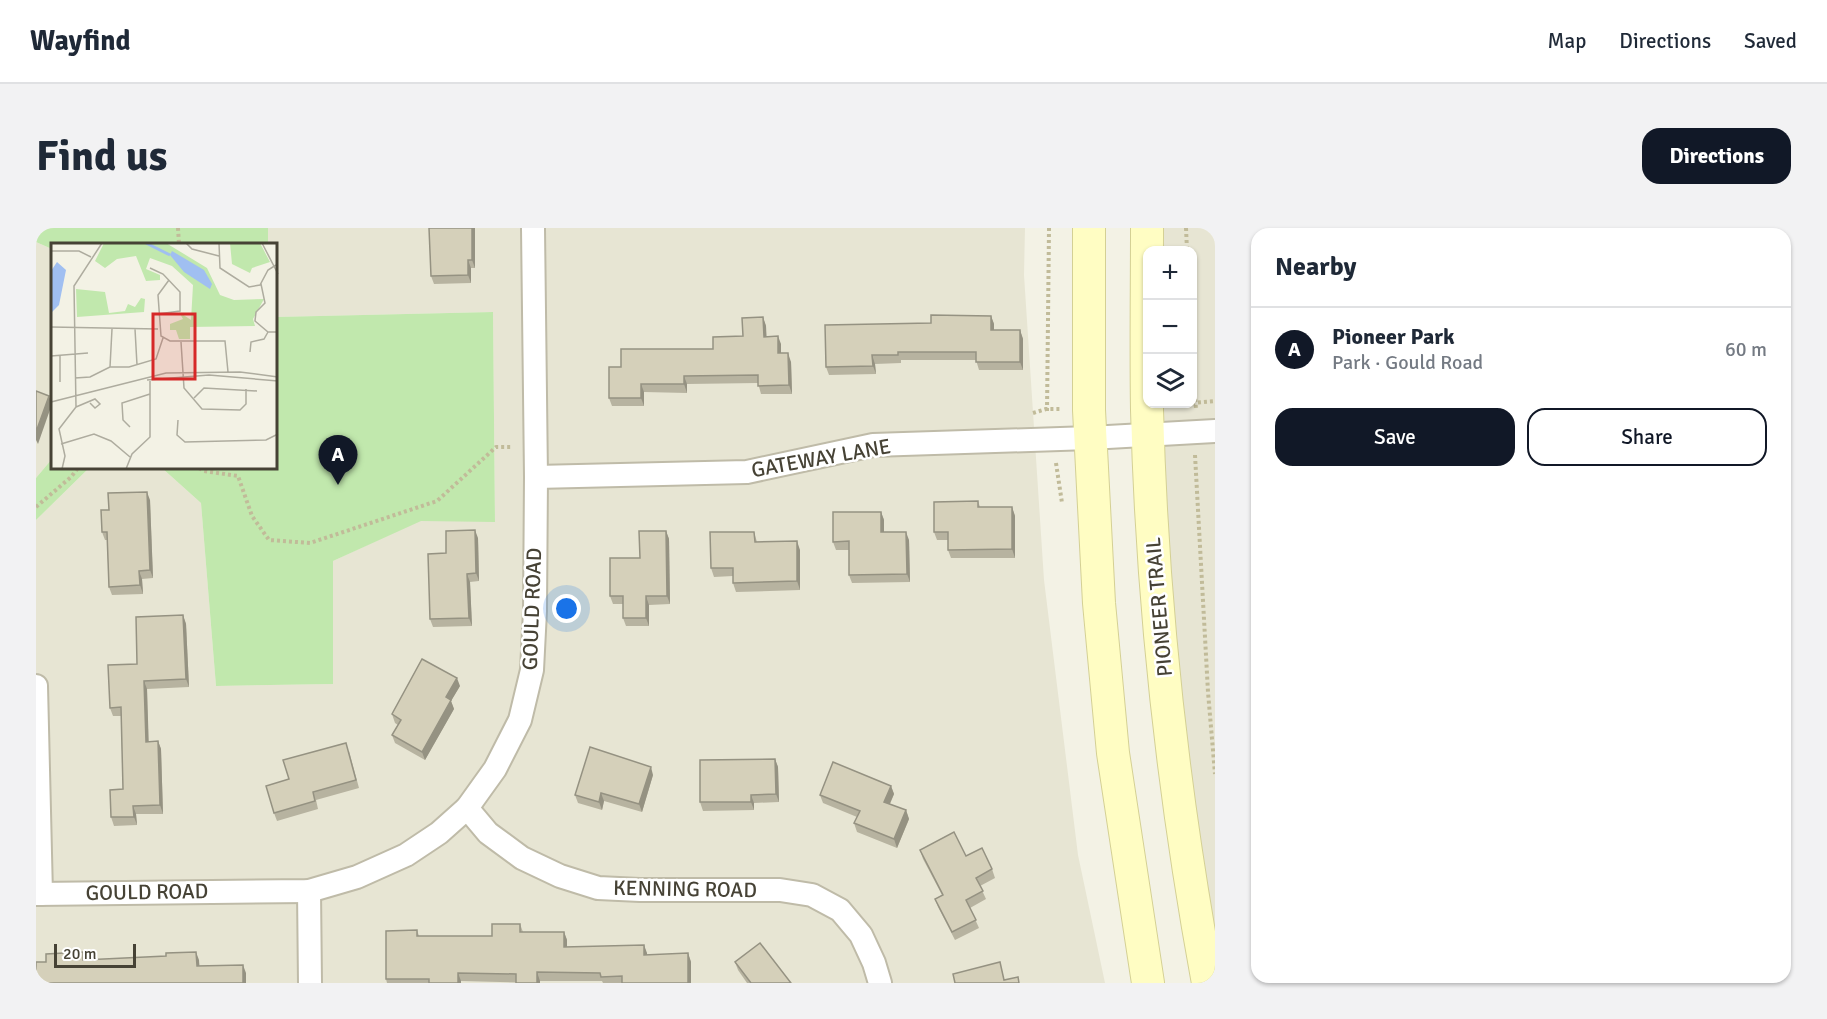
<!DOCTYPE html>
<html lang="en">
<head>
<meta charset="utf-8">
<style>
  :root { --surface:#fff; --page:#f2f2f3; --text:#1f2937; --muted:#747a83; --line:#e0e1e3; --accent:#111827 }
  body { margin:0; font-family:Signika,sans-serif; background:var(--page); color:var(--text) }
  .controls { position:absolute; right:18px; top:18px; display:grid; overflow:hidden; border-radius:12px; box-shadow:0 2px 4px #0004 }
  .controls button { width:54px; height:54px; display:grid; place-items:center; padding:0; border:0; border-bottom:2px solid var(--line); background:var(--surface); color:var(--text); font:30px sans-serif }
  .scale { position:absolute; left:18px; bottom:15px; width:82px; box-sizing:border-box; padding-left:6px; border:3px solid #464235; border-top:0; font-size:16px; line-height:21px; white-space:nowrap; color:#464235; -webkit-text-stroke:4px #fff; paint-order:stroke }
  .you { position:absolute; left:531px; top:381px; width:21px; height:21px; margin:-15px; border:4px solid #fff; border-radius:50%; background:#1a73e8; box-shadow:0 0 0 9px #1a73e833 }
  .badge { display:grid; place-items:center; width:39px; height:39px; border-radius:50%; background:var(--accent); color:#fff; font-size:20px; font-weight:700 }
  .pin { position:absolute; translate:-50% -50px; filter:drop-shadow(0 2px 3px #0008) }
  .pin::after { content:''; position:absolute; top:32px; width:21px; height:18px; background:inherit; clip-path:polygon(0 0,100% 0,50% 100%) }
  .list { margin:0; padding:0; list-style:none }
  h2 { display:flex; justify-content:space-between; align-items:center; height:78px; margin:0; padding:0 24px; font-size:26px }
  h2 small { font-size:20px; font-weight:400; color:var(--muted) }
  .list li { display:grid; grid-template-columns:39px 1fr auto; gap:18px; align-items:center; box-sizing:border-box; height:84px; padding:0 24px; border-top:2px solid var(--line) }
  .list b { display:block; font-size:22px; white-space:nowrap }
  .list p { margin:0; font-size:20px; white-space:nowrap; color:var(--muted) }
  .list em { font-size:20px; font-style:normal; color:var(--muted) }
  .actions { display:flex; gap:12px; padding:18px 24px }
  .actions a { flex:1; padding:14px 0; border:2px solid var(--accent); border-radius:18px; text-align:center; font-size:21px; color:var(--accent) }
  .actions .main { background:var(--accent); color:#fff }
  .icon { flex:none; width:33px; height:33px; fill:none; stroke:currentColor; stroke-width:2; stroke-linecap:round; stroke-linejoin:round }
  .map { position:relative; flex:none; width:1179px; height:755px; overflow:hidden; border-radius:18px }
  header { display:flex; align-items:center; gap:36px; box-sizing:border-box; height:84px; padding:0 30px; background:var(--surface); border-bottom:2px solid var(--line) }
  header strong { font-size:28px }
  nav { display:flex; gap:33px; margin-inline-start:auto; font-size:21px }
  .intro { display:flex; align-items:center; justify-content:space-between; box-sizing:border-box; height:144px; padding:0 36px }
  h1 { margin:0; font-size:42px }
  .button { padding:15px 27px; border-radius:18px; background:var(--accent); color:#fff; font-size:21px; font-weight:700 }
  main { display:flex; gap:36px; padding:0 36px }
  aside { flex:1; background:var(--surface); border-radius:18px; box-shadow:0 2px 4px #0004 }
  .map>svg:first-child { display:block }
  .residential { fill:#e7e5d3 }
  .green { fill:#c1e8ad }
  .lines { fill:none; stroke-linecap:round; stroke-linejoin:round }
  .street-casing { stroke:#bfbba8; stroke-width:26 }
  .secondary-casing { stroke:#d4d094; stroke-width:34 }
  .path { stroke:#c1bb99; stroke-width:4; stroke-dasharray:3 3; stroke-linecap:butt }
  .street { stroke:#fff; stroke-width:22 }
  .secondary { stroke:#fffdc3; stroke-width:32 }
  .wall { fill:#b7b3a0 }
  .shaded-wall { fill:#959282 }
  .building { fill:#d5d0ba; stroke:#959282; stroke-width:1.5 }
  .labels { text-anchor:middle; stroke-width:5; stroke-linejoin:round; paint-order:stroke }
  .street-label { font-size:21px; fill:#464235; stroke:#fff }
  .inset-river { fill:none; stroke:#a0bff1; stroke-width:3 }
  .inset-road { fill:none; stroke:#aeac9f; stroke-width:1.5 }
  .view { fill:#d62828; fill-opacity:0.15; stroke:#d62828; stroke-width:3 }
  .inset-edge { fill:none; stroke:#464235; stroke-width:3 }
</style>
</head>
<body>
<header>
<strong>Wayfind</strong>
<nav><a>Map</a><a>Directions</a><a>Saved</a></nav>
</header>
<div class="intro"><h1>Find us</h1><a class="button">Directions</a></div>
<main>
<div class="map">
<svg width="1179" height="755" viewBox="0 0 1179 755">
  <rect width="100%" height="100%" fill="#f3f2e5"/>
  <g class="residential">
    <polygon points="232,0 989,0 988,47 1008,352 1042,627 1069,755 0,755 0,292 53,240 126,240 165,275 180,458 296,456 297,333 385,292 459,293 457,84 240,89 240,16 232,16"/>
    <polygon points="1112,0 1179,0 1179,755 1112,176 1156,176 1156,22 1112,22"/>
    <polygon points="0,14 16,21 16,231 0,250"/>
  </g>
  <g class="green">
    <polygon points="0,0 232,0 232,16 16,16 16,21 0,14"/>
    <polygon points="457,84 459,294 385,293 297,333 297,456 180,458 165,275 126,240 240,240 240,89"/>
    <polygon points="16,231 16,240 53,240 0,292 0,250"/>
  </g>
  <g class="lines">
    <defs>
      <g id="street">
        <polyline points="500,249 711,244 837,217 1054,210 1179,203"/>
        <polyline points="0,458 5,666"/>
        <polyline points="431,580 452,605 486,630 524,648 562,660 604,662 744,662 776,667 804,682 825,707 838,735 844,755"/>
        <polyline points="273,663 274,755"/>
        <polyline points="0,666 273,663 321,649 370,627 403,605 431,580 459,541 484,492 496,442 499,383 500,249 497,0"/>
      </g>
      <g id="secondary">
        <polyline points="1053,0 1053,182 1063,375 1077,525 1112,755"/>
        <path d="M1111,0C1111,61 1110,121 1111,182C1116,374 1137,566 1172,755"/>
      </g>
    </defs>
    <use href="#street" class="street-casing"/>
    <use href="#secondary" class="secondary-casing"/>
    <g class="path">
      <polyline points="142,0 143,16"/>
      <polyline points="1150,0 1151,22"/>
      <polyline points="1156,129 1160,181"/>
      <polyline points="1156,175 1179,173"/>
      <polyline points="1011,183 1013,0"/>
      <polyline points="997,185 1010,181 1024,181"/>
      <polyline points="1159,227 1172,464 1179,546"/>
      <polyline points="1020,235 1026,275"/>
      <polyline points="163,240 168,243 202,248 216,288 233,312 274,315 401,273 460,219 477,219"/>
      <polyline points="0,279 35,249 42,240"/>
    </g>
    <use href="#street" class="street"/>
    <use href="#secondary" class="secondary"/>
  </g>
  <g class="wall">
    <polygon points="393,0 439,0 439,40 435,40 435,55 398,56 395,48"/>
    <polygon points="955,88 958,96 958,102 984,102 987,111 987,142 943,142 940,132 865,132 865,135 839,136 840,146 793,147 790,139"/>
    <polygon points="727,89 730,98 730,108 745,116 745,125 755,134 756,166 725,166 722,155 651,156 651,165 608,164 608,178 576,178 573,170 585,139 677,121 707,108"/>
    <polygon points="114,272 117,350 106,351 107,366 76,367 73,359 71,312 69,312 66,304 73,282"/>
    <polygon points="942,273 944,279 976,279 979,288 979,330 915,330 912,322 912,312 901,312 898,304"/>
    <polygon points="845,284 848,292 848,304 873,312 874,354 816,355 813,347 813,322 800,322 797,314"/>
    <polygon points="630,303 633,311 634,376 613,377 613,398 590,398 587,390 587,376 577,376 574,368 604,330"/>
    <polygon points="718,304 721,314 764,322 764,362 700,364 697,355 697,348 678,349 675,340"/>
    <polygon points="442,310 443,353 434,354 436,398 397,399 394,391 410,325"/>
    <polygon points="147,387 150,396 153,459 111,461 112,513 122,513 125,521 127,586 100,586 101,597 78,598 75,589 87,561 85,488 77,488 74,480 101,436"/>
    <polygon points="424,458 415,473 418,481 389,532 359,515 356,507 362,497 359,495 356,486"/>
    <polygon points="313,523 323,560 280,572 282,581 241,593 238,585 253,551"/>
    <polygon points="739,531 742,539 743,574 718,575 718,582 667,583 664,574"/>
    <polygon points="617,547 606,584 568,573 566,582 542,575 539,567"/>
    <polygon points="855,558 858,566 854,576 870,582 873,591 861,620 821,604 818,595 821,589 787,575 784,567"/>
    <polygon points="884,622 930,628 956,641 959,650 944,658 950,671 934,680 943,700 919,712 902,679 899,671 906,667 887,631"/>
    <polygon points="484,696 487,704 528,704 531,712 531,719 608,717 611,727 652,725 655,734 655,755 567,755 566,753 504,753 504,755 425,753 425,755 351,755 350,751 381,702 383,708 456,708"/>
    <polygon points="699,734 755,755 711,755 702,742"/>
  </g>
  <g class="shaded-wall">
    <polygon points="436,0 439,0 439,40 436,32"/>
    <polygon points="432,32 435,40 435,55 432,47"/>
    <polygon points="955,88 958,96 958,111 955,102"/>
    <polygon points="727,89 730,98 731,117 728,109"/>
    <polygon points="984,102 987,111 987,142 984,134"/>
    <polygon points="742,108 745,116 745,134 742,125"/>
    <polygon points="752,125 755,134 756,166 753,157"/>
    <polygon points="836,127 839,136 840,146 837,138"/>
    <polygon points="648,148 651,156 651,165 648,156"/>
    <polygon points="605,156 608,164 608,178 605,170"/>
    <polygon points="13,168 16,176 2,216 0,212 0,204"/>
    <polygon points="111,264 114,272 117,350 114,342"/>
    <polygon points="976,279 979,288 979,330 976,321"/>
    <polygon points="845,284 848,292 848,312 845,304"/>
    <polygon points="439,302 442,310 443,353 440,345"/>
    <polygon points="630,303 633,311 634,376 631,368"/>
    <polygon points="870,304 873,312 874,354 871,346"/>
    <polygon points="761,313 764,322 764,362 761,353"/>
    <polygon points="103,343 106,351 107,366 104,357"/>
    <polygon points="431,346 434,354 436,398 433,390"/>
    <polygon points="610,368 613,377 613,398 610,390"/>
    <polygon points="147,387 150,396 153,459 150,451"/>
    <polygon points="421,450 424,458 415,473 418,481 389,532 386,524 410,469"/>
    <polygon points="108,453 111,461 113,522 110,514"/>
    <polygon points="122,513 125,521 127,586 124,577"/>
    <polygon points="739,531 742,539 743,574 740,566"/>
    <polygon points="615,539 617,547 606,584 603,576"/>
    <polygon points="855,558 858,566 851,582 848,574"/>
    <polygon points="565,565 568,573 566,582 563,574"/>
    <polygon points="715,567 718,575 718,582 715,574"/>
    <polygon points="97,578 100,586 101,597 98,589"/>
    <polygon points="870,582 873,591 861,620 858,611"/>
    <polygon points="528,704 531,712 531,728 528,719"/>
    <polygon points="608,717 611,725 611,735 608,727"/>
    <polygon points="160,724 163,732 164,746 161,738"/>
    <polygon points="652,725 655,734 655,755 652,755"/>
    <polygon points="207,737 210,745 210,755 207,755"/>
    <polygon points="501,744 504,753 504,755 501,755"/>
    <polygon points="422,745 425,753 425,755 422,755"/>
  </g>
  <g class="building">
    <polygon points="393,0 436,0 436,32 432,32 432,47 395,48"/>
    <polygon points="895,87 955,88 955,102 984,102 984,134 940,134 940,124 862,124 862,127 836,127 837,138 790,139 789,97 895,95"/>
    <polygon points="727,89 728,109 742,108 742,125 752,125 753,157 722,158 722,147 648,148 648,156 605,156 605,170 573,170 573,139 585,139 585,121 677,121 677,109 707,108 706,90"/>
    <polygon points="0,163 13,168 0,204"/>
    <polygon points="111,264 114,342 103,343 104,357 73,359 71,304 66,304 65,282 73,282 72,265"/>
    <polygon points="942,273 942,279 976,279 976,321 912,322 912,304 898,304 898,274"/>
    <polygon points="797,284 845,284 845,304 870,304 871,346 813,347 813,313 797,314"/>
    <polygon points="439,302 440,345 431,346 433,390 394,391 392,326 410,325 410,303"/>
    <polygon points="603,303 630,303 631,368 610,368 610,390 587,390 587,368 574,368 574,330 604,330"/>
    <polygon points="674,304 718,304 719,314 761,313 761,353 697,355 697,340 675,340"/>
    <polygon points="147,387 150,451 108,453 110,514 122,513 124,577 97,578 98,589 75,589 74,562 87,561 85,479 74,480 72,437 101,436 100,389"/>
    <polygon points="386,431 421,450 410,469 415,472 386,524 356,507 365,492 356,486"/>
    <polygon points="310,515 320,552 277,564 279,573 238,585 230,558 253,551 247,532"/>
    <polygon points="554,519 615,539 603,576 565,565 563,574 539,567"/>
    <polygon points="739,531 740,566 715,567 715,574 664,574 664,532"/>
    <polygon points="797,534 855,558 848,574 870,582 858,611 818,595 824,583 784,567"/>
    <polygon points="918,604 930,628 946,620 956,641 940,650 947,663 930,672 940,692 916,704 899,671 907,667 884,622"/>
    <polygon points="456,696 484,696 484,704 528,704 528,719 608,717 608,727 652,725 652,755 586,755 586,748 565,749 564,745 501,744 501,755 480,755 480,746 422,745 422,755 393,755 393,751 350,751 350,703 381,702 381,708 456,708"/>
    <polygon points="724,715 755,755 715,755 699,734"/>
    <polygon points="47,724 47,732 130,728 130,725 160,724 161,738 207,737 207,755 0,755 0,734 10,734 10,726"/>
    <polygon points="964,734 968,752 982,749 983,755 919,755 917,746"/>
  </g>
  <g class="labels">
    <g class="street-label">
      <text transform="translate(785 230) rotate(-10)" y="7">GATEWAY LANE</text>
      <text transform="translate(1123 379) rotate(-95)" y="7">PIONEER TRAIL</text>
      <text transform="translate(496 381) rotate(-88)" y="7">GOULD ROAD</text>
      <text transform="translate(649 661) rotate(1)" y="7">KENNING ROAD</text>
      <text transform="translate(111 664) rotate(-1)" y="7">GOULD ROAD</text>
    </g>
  </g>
  <g transform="translate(15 15)">
    <rect width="226" height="226" fill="#f3f2e5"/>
    <path d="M53,0H115L156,25L169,52L183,57L213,56L202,76L204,83L139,84V96H128L125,87H119V81L132,76L128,69L140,77L142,42L121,23L99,15L95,26L109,32V37L95,38L85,13L66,16L54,25L44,18ZM179,0H209L219,19L201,25L199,30L181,21ZM25,46L54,49L58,70L74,68L77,61L84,64L90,55L94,56L93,69L26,74Z" fill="#c1e8ad"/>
    <path d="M121,8L153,27L161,41L159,46L133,29L119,12ZM6,19L15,27L8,62L0,70V28Z" fill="#a0bff1"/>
    <path class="inset-river" d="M95,0L119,12"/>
    <path class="inset-road" d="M135,0L141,6L168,13M168,0L169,25L198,44L209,42L217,27L225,22M211,0L227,31M0,8H28L40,14M99,25L112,31L129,49V68L107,71M118,37L107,52L110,93L119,98H174L177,129M210,41L214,60L205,69L204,78L217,89H227M0,84L107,86M84,86L86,122M130,99L133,145L151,166L189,167L195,161V146M199,109L200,99L213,96L217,89M9,112V139M0,113L37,110M59,124H78L105,116L112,95M24,135L39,134L59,124L61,86M96,137L158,132L227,138M143,155L153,145L206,148M0,159L115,130L189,129L227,134M25,164L44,156L49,161L44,165L39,160M127,177L126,192L134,199L215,197L227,191M79,184L72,177L71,160L99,151M10,201L43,191L60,198L79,214M11,226L14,213L8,186L25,164L23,43L51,0M75,226L81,211L99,194V138"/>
    <path class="view" d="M102,71H144V136H102Z"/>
    <rect width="226" height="226" class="inset-edge"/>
  </g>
</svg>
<div class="controls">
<button>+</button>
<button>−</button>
<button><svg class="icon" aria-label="layers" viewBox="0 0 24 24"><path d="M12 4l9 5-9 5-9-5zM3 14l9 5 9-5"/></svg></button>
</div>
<div class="scale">20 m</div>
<div class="you"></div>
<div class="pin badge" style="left:302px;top:257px">A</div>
</div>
<aside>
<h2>Nearby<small></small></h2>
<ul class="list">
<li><span class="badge">A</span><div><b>Pioneer Park</b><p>Park · Gould Road</p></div><em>60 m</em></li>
</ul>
<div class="actions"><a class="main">Save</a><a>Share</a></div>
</aside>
</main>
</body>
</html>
